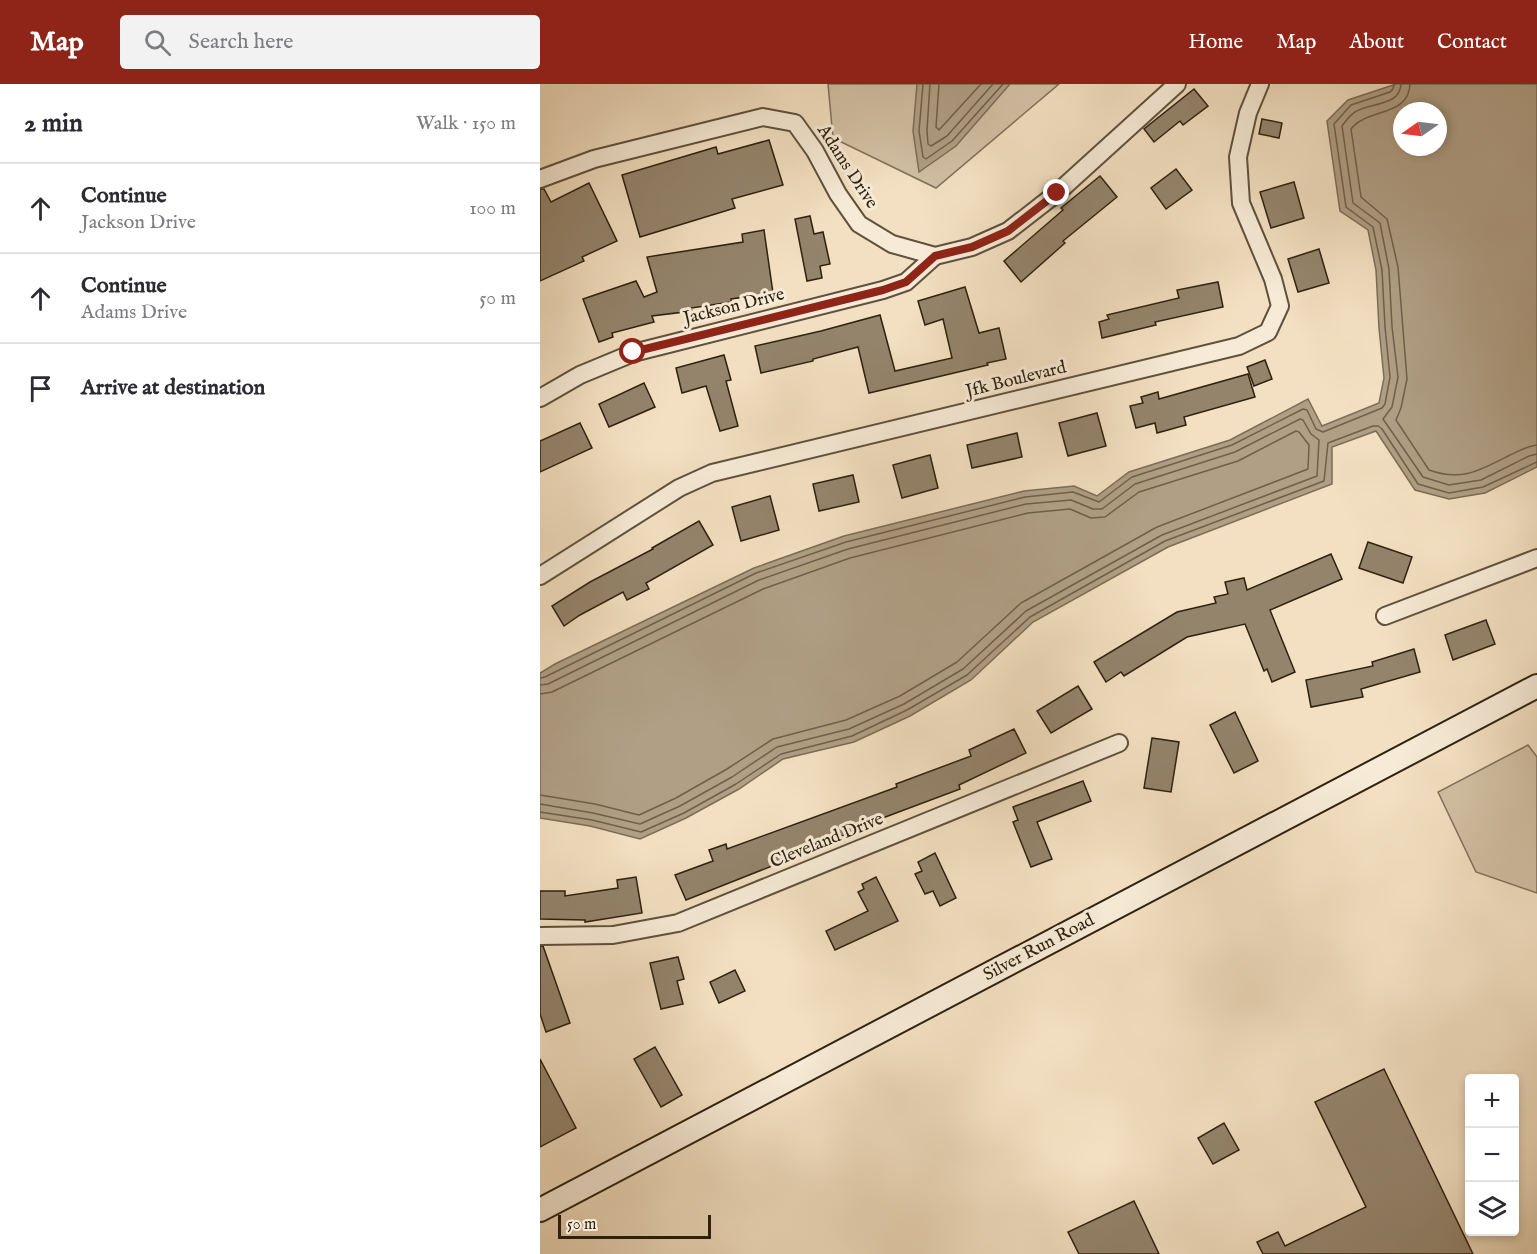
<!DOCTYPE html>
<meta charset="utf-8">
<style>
body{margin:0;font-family:"IM FELL English",serif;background:#f2f2f3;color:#2b2b33}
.controls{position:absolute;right:18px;bottom:18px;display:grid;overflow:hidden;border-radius:6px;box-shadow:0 3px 9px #0003}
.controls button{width:54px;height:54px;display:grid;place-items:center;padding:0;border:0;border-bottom:2px solid #e1e1e2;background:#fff;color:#2b2b33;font:30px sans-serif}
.compass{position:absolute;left:853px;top:18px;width:54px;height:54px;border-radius:50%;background:#fff;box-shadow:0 3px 9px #0003;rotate:256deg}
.scale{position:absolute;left:18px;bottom:15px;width:153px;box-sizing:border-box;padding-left:6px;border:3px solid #2e210f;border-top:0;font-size:16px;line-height:21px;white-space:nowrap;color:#2e210f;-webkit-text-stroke:4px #f7ebd7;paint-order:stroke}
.stop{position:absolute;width:18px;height:18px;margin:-14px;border:4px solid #8f2418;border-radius:50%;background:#fff}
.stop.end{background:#8f2418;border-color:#fff;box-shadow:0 2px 6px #0008}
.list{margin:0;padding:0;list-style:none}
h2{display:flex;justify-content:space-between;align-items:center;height:78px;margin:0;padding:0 24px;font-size:26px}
h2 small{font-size:20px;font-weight:400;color:#7c7c81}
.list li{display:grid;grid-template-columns:39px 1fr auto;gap:18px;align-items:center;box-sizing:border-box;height:90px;padding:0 24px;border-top:2px solid #e1e1e2}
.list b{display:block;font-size:22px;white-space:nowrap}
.list p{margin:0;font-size:20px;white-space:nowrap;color:#7c7c81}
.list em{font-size:20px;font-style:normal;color:#7c7c81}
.icon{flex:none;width:33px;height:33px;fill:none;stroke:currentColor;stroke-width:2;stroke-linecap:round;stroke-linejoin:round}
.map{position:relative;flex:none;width:997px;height:1170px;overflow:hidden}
header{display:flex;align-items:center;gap:36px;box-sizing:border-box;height:84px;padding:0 30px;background:#8f2418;color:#fff}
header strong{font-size:28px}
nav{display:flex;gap:33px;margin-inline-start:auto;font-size:21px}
.search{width:420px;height:54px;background:#f2f2f3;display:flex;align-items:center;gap:15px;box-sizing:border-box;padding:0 21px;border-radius:6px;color:#7c7c81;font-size:22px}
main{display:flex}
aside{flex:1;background:#fff}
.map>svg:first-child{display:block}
.green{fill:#d2c0a4;stroke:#80705a;stroke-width:1.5}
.water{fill:#b09f85;stroke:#7c6d56;stroke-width:1.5;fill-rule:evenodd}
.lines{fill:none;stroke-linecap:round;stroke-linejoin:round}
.shore{stroke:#6f604a;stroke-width:1.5}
.building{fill:#94846c;stroke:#2e210f;stroke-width:1.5}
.street-casing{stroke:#5f513c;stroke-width:20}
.secondary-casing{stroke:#2e210f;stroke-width:26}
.street{stroke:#f7ebd7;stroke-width:16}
.secondary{stroke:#f7ebd7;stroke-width:22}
.route{stroke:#8f2418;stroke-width:8}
.labels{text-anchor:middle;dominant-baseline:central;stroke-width:6;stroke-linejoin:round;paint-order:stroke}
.street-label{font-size:18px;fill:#2e210f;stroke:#f7ebd7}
</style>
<header>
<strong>Map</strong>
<div class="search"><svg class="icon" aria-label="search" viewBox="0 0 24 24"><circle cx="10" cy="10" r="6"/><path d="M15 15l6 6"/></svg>Search here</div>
<nav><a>Home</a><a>Map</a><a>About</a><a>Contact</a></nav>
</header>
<main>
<aside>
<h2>2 min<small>Walk · 150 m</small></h2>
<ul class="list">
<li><svg class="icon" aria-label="ahead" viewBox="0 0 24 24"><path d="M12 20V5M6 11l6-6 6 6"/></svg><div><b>Continue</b><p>Jackson Drive</p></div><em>100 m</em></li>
<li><svg class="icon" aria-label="ahead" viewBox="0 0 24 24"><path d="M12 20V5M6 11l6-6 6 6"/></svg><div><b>Continue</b><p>Adams Drive</p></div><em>50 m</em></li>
<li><svg class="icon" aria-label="arrive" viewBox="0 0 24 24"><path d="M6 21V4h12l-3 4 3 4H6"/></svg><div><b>Arrive at destination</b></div></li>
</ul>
</aside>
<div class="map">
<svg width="997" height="1170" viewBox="0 0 997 1170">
<rect width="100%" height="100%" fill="#f3e0c2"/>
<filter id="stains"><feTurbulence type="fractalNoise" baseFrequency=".00333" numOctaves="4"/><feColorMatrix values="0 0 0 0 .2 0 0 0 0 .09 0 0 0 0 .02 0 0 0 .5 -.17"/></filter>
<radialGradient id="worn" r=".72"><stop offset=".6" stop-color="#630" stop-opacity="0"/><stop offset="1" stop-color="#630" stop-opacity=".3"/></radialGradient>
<g class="green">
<polygon points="288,0 519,0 396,104 293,54"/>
<polygon points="988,661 997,673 997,809 936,788 898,708"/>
</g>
<g class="water">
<polygon points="377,0 470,0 416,62 379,88 373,47"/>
<path d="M 856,0 L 997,0 L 997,383 L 945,409 L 909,415 L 875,406 L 836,347 L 792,363 L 792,400 L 628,463 L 493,538 L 431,596 L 370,632 L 314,658 L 243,675 L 199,705 L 146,734 L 100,755 L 50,742 L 0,734 L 0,589 L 15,580 L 214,484 L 304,452 L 484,407 L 534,402 L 557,412 L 589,388 L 690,356 L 768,315 L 782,342 L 839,319 L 844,294 L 839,244 L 836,186 L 828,146 L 800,127 L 787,37 L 808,16 ZM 862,27 L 898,27 L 898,63 L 862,63 Z"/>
</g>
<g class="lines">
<g class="shore">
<polyline points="383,0 379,47 383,73 386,75 412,57 463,0"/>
<polyline points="390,0 387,46 388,60 391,62 407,52 453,0"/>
<polyline points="399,0 396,43 399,46 441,0"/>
<path d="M 861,0 C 860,23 829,18 815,28 C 810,31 805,38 802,42 L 813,119 L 840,139 L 849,185 L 852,243 L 858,293 L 852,323 L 843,335 L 883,393 L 909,401 L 941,396 L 989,372 L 997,370"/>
<path d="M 870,0 C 869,33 827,24 811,45 L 821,113 L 847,135 L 858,183 L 867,295 L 861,324 L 856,336 L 889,386 C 922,398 941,386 970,371 C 979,367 987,362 997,361"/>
<polyline points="0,594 5,593 216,489 306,458 485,413 533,408 559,418 592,393 692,361 763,325 767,326 776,345 783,348 842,324 845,320 850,293 845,243 842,186 833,143 806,123 794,40 811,21 850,8 853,5 854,0"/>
<polyline points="0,601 8,600 219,496 308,465 486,420 531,416 553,425 562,425 595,400 695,368 760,335 763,336 771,350 779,356 777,392 622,451 486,527 423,585 364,620 309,645 237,663 192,693 140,722 100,740 53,729 0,720"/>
<polyline points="0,610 12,608 223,505 310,474 488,429 530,425 551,434 565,433 599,408 698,377 756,347 759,348 769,361 768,385 617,443 481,519 417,578 360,612 306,636 233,655 187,685 136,714 99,731 55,720 0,711"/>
<polyline points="0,728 52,736 101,748 144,729 196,700 241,670 312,652 367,626 427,591 490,533 625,457 784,397 788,359 833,342 838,342 842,345 878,400 909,409 943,403 997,378"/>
</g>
</g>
<g class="building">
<polygon points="654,5 668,22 643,41 640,37 614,58 604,45"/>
<polygon points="722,35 742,39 739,54 719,50"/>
<polygon points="229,56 243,101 192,115 195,124 100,153 82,91 176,63 178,70"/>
<polygon points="636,85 652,106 626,125 611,104"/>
<polygon points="560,92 577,113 523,157 525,159 481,198 464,177 523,126 521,124"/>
<polygon points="754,98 764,134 731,144 720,108"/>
<polygon points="49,99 77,157 42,173 44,177 0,197 0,105 4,105 11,118"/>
<polygon points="270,132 274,150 283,148 290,180 280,182 282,194 267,197 255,135"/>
<polygon points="224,146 233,209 191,215 191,218 151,224 152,227 112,232 114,238 72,249 73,253 59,258 43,215 96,197 104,213 117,208 107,173 203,158 202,150"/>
<polygon points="779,165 789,199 758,208 748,175"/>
<polygon points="678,198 683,223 615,238 616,241 562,254 559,238 569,235 567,231 639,214 637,206"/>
<polygon points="425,203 439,249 459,244 466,275 447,279 448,281 329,309 318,263 273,275 273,277 221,289 215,262 281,247 340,231 355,287 412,274 403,235 385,241 378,217"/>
<polygon points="184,271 191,296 186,297 198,342 180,347 166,302 142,309 136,284"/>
<polygon points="725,276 732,295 714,302 707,283"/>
<polygon points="708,290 715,313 644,333 646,341 617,349 615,339 596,344 590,322 603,319 601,313 618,308 619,315"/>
<polygon points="104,299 115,323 69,343 59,320"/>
<polygon points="557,329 566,362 528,372 519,339"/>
<polygon points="40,339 52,364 0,388 0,357"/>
<polygon points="477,349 482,373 432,384 427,361"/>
<polygon points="390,371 398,404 362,414 353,381"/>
<polygon points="313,391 319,418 279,427 273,400"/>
<polygon points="230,412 239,446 201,457 192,423"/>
<polygon points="159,437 173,461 106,499 109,505 87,516 83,508 40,531 24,542 12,522 50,498 113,465 112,464"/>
<polygon points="828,458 872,473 863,499 819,484"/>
<polygon points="791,470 802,495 730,526 755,588 732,598 727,585 724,587 705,540 647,553 584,592 581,588 566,598 554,578 637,528 676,519 674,513 688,510 685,498 704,494 707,506"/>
<polygon points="946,536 955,560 913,576 905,551"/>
<polygon points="874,565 880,588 821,605 823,613 771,623 766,596 833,582 832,578"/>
<polygon points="538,602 552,625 511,649 497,627"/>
<polygon points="695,628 718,677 694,689 670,641"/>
<polygon points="474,645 486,669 419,701 420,705 340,735 341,738 259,767 260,770 237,780 146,816 135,791 173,777 169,766 186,760 187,765 357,703 356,700 431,672 429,666"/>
<polygon points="612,654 639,658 631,708 604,704"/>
<polygon points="543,697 551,717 497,738 512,775 491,783 473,738 478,736 473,723"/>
<polygon points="395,769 416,814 400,822 393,807 385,810 375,790 382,787 378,778"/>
<polygon points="96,793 102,829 45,838 45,836 0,835 0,807 25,807 25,812 78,804 77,796"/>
<polygon points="336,793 358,837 295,866 286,847 328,827 318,808 324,805 322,800"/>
<polygon points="0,862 3,862 30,939 6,948 0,930"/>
<polygon points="138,873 144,895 137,897 143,920 121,925 110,879"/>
<polygon points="195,886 205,907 179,919 170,898"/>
<polygon points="115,963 142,1011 121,1023 94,975"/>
<polygon points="0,975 36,1044 0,1063"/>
<polygon points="844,985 933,1170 723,1170 717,1158 738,1148 745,1162 826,1123 775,1018"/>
<polygon points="684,1039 699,1066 673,1080 658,1054"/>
<polygon points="594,1117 619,1170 539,1170 528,1148"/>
</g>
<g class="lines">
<g class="street-casing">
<g id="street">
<polyline points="0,95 54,75 223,33 255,39 275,67 298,110 319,140 352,160 395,172 432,163 468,147 517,109 637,0"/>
<polyline points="0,314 40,291 93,269 343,206 366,198 395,172"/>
<polyline points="0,492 139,404 172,389 699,262 728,248 740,222 733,195 701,119 698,73 708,29 720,0"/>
<polyline points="845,532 997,474"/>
<polyline points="0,852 73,851 138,839 579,659"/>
</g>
</g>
<g class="secondary-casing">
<polyline id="secondary" points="0,1126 997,602"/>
</g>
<use href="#street" class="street"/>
<use href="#secondary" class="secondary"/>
</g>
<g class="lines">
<polyline class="route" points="93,268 343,206 366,198 395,172 432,163 468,147 517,109"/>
</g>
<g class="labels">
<g class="street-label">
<text transform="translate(307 83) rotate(57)">Adams Drive</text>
<text transform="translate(194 223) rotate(-14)">Jackson Drive</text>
<text transform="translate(476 296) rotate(-14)">Jfk Boulevard</text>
<text transform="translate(287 757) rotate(-22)">Cleveland Drive</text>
<text transform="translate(499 864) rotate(-28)">Silver Run Road</text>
</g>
</g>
<rect width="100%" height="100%" filter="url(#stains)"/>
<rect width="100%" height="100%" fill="url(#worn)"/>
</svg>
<div class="controls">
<button>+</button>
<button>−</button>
<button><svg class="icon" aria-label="layers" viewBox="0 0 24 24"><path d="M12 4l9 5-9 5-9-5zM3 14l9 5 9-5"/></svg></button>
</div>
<svg class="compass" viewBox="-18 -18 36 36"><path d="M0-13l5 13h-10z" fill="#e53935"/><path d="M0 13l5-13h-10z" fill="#7c7c81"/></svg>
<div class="scale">50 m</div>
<div class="stop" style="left:93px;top:268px"></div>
<div class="stop end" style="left:517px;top:109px"></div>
</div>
</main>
